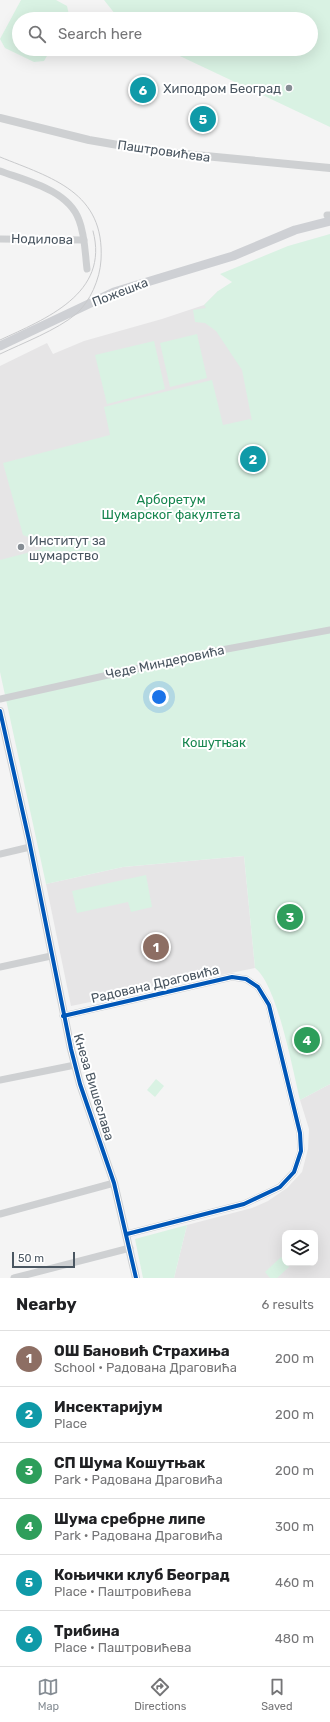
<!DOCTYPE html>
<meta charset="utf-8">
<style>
body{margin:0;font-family:Rubik,sans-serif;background:#f2f2f2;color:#202124}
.controls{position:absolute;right:12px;bottom:12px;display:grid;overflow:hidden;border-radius:8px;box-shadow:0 4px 16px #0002}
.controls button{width:36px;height:36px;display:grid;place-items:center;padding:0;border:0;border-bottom:1px solid #e0e0e0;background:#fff;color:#202124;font:20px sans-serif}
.scale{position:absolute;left:12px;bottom:10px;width:63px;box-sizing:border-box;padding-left:4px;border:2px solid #4a5661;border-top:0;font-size:11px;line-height:14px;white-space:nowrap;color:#4a5661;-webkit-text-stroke:3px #fff;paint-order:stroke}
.you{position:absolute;left:159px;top:697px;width:14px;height:14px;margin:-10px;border:3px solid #fff;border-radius:50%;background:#1a73e8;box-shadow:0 0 0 6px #1a73e833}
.badge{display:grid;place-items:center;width:26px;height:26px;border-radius:50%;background:#868d94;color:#fff;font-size:13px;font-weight:700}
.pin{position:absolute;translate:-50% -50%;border:2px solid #fff;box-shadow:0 1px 4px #0006}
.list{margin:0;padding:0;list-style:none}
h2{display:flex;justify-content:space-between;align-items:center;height:52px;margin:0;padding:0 16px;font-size:17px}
h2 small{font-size:13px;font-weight:400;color:#757577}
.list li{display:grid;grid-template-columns:26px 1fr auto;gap:12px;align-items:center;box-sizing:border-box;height:56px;padding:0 16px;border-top:1px solid #e0e0e0}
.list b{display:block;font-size:15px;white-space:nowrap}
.list p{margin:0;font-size:13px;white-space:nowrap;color:#757577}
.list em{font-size:13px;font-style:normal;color:#757577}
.icon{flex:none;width:22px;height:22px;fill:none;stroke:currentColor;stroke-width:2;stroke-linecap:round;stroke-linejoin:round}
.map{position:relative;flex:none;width:330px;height:1278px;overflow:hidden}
.search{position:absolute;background:#fff;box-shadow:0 4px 16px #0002;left:12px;right:12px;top:12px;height:44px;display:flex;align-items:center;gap:10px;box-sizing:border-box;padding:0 14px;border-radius:22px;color:#757577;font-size:15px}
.sheet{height:388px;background:#fff}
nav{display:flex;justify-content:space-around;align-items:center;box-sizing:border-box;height:56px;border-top:1px solid #e0e0e0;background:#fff;font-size:11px;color:#757577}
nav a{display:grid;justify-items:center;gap:2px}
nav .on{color:#868d94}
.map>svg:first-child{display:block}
.education{fill:#e6e5e6;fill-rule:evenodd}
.green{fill:#d9f2e3}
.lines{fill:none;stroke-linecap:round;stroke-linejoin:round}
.minor{stroke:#ced0d2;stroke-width:7}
.tertiary{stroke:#ced0d2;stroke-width:8}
.secondary{stroke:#ced0d4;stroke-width:9}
.tram{stroke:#c9cacc;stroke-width:1}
.cycleway-casing{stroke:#fff;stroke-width:6}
.cycleway{stroke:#0057b8;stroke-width:4}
.poi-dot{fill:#868d94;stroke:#fff;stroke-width:1.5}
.labels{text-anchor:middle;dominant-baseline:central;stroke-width:4;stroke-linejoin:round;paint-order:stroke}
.poi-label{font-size:13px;fill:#4a5661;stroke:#fff;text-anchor:end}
.street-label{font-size:13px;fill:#4a5661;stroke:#fff}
.park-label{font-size:13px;fill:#17864f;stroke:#fff}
</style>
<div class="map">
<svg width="330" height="1278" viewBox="0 0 330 1278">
<rect width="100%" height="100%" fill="#f4f4f4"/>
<g class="education">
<polygon points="218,291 330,601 0,671 0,366 47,343 53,354 84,341 162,319 204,305"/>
<polygon points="244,856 255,968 71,1006 46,884 123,867"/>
<path d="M 330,1084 L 330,1278 L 174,1278 L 187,1225 L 252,1208 L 268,1201 L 287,1188 L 302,1172 L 308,1149 L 309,1129 L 300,1100 ZM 285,1233 L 315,1233 L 315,1263 L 285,1263 Z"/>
</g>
<g class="green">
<polygon points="21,0 56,0 67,6 69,15 67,19 19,19 19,49 51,49 44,61 34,62 5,48 0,39"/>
<polygon points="104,0 330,0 330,127 165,49 311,49 311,19 119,19"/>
<path d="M 330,234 L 330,1084 L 300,1100 C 293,1071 277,984 255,968 L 244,856 L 123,867 L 46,884 L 0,672 L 0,560 L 42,549 L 38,535 L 28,537 L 23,535 L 3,463 L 110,435 L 104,407 L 212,380 L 223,425 L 250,419 L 252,421 L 242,370 L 216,331 L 205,323 L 195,322 L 193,310 L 206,308 L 204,305 L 218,291 L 232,282 L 220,274 L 288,246 Z"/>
<polygon points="197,334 207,378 170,387 160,343"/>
<polygon points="154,341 165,389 107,404 95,355"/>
<polygon points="146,875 152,907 131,912 128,902 77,913 72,891"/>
<polygon points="156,1079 164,1086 155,1097 147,1090"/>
<polygon points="187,1225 174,1278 143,1278 135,1239"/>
<polygon points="281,1257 289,1267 277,1278 270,1278 265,1272"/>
</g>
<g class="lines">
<g class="minor">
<path d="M 0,171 C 27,181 68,190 79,220 C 85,235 85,253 87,269"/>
<polyline points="327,215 330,215"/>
<polyline points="0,239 84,240"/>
<polyline points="0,699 216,651 330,630"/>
<polyline points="0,854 30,847"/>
<polyline points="0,967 51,956"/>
<polyline points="63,1016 232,977 246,979 258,987 269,1005 300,1133 301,1151 294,1172 280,1187 244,1204 127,1234"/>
<polyline points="0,1080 75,1065"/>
<polyline points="0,1214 114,1183"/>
<polyline points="14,1278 130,1248"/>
</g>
<g class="tertiary">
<polyline points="0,118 89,140 153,151 330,168"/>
<polyline points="0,711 29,840 71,1049 80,1084 114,1183 136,1278"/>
</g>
<polyline class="secondary" points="0,346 114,292 233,256 295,230 330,221"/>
<g class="tram">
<path d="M 0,157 C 52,178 105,192 101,260 C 100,279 90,302 76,314 C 57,330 23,343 0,354"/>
<path d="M 0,340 C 45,319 110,294 93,231"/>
</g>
<g class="cycleway-casing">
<g id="cycleway">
<polyline points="0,711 29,840 71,1049 80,1084 114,1183 136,1278"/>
<polyline points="63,1016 232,977 246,979 258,987 269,1005 300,1133 301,1151 294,1172 280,1187 244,1204 127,1234"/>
</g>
</g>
<use href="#cycleway" class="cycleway"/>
</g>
<g class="poi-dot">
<circle cx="289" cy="88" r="4"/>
<circle cx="21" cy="547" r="4"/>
</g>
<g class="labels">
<g class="poi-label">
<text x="281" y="88">Хиподром Београд</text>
<text x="29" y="540" text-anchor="start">Институт за<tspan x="29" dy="15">шумарство</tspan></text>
</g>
<g class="street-label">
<text transform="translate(164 151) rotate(8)">Паштровићева</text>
<text transform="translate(42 239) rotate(1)">Нодилова</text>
<text transform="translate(120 292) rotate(-21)">Пожешка</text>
<text transform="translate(165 662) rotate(-12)">Чеде Миндеровића</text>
<text transform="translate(155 984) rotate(-13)">Радована Драговића</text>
<text transform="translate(94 1087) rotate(73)">Кнеза Вишеслава</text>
</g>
<g class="park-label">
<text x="171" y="499">Арборетум<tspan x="171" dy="15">Шумарског факултета</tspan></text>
<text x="214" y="742">Кошутњак</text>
</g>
</g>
</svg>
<div class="controls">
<button><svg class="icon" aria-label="layers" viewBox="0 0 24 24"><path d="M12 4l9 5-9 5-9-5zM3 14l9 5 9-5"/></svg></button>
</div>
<div class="scale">50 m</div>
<div class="you"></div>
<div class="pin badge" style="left:156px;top:947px;background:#8d6e63">1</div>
<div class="pin badge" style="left:253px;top:459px;background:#0f9aa8">2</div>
<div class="pin badge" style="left:290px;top:917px;background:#2e9e5b">3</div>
<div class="pin badge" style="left:307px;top:1040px;background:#2e9e5b">4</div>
<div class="pin badge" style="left:203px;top:119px;background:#0f9aa8">5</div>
<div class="pin badge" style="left:143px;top:90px;background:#0f9aa8">6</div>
<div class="search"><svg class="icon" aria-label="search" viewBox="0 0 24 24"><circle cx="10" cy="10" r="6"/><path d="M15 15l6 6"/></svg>Search here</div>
</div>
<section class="sheet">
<h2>Nearby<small>6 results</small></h2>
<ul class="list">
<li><span class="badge" style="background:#8d6e63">1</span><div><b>ОШ Бановић Страхиња</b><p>School · Радована Драговића</p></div><em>200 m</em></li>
<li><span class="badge" style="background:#0f9aa8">2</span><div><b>Инсектаријум</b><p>Place</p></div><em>200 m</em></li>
<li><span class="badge" style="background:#2e9e5b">3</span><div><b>СП Шума Кошутњак</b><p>Park · Радована Драговића</p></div><em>200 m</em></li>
<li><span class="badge" style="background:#2e9e5b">4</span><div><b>Шума сребрне липе</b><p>Park · Радована Драговића</p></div><em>300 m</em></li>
<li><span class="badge" style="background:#0f9aa8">5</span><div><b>Коњички клуб Београд</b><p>Place · Паштровићева</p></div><em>460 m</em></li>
<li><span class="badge" style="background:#0f9aa8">6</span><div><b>Трибина</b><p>Place · Паштровићева</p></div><em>480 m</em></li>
</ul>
</section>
<nav>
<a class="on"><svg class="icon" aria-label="map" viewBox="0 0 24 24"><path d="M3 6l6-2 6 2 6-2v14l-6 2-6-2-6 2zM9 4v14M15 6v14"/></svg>Map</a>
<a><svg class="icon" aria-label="directions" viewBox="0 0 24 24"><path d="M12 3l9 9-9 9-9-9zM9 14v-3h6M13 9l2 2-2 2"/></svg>Directions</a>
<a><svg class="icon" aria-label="saved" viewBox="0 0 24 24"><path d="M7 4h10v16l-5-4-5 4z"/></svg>Saved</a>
</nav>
